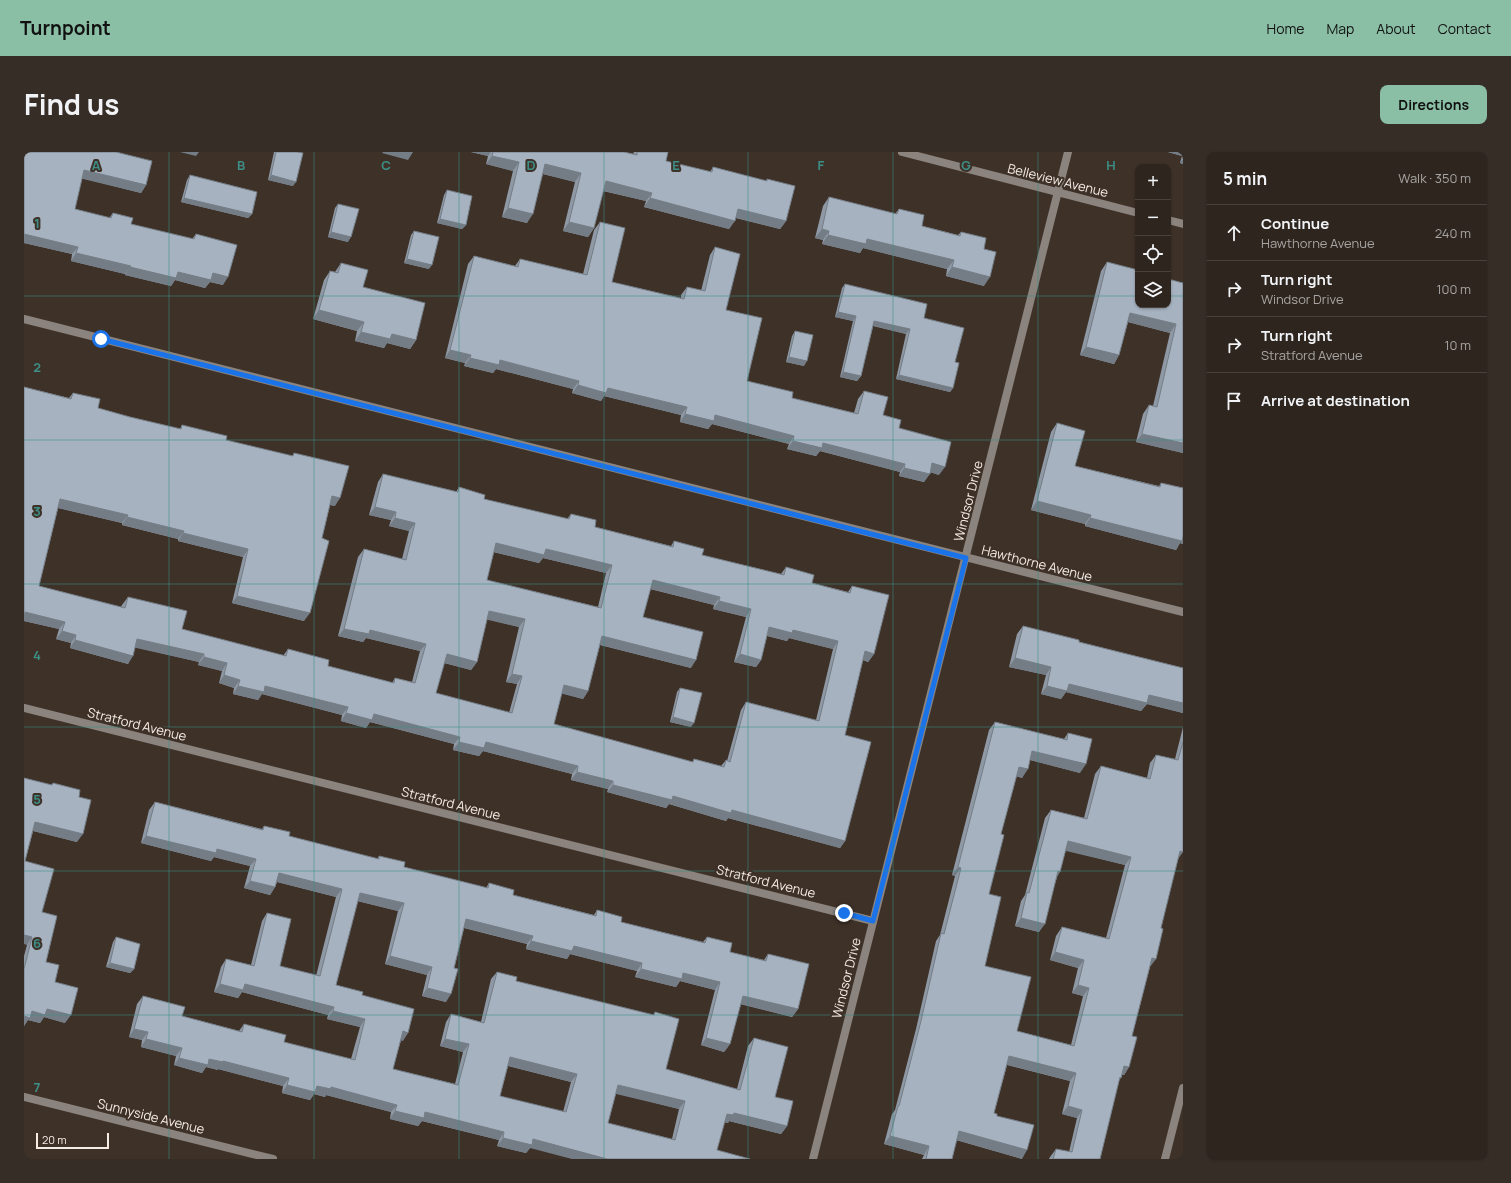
<!DOCTYPE html>
<meta charset="utf-8">
<style>
body{margin:0;font-family:Manrope,sans-serif;background:#362d27;color:#f1f3f6}
.controls{position:absolute;right:12px;top:12px;display:grid;overflow:hidden;border-radius:8px;box-shadow:0 1px 3px #0004}
.controls button{width:36px;height:36px;display:grid;place-items:center;padding:0;border:0;border-bottom:1px solid #49423c;background:#2e251e;color:#f1f3f6;font:20px sans-serif}
.scale{position:absolute;left:12px;bottom:10px;width:73px;box-sizing:border-box;padding-left:4px;border:2px solid #f5ece6;border-top:0;font-size:11px;line-height:14px;white-space:nowrap;color:#f5ece6;-webkit-text-stroke:3px #3e3128;paint-order:stroke}
.stop{position:absolute;width:12px;height:12px;margin:-9px;border:3px solid #1a73e8;border-radius:50%;background:#fff}
.stop.end{background:#1a73e8;border-color:#fff;box-shadow:0 1px 4px #0008}
.list{margin:0;padding:0;list-style:none}
h2{display:flex;justify-content:space-between;align-items:center;height:52px;margin:0;padding:0 16px;font-size:17px}
h2 small{font-size:13px;font-weight:400;color:#a7a5a4}
.list li{display:grid;grid-template-columns:26px 1fr auto;gap:12px;align-items:center;box-sizing:border-box;height:56px;padding:0 16px;border-top:1px solid #49423c}
.list b{display:block;font-size:15px;white-space:nowrap}
.list p{margin:0;font-size:13px;white-space:nowrap;color:#a7a5a4}
.list em{font-size:13px;font-style:normal;color:#a7a5a4}
.icon{flex:none;width:22px;height:22px;fill:none;stroke:currentColor;stroke-width:2;stroke-linecap:round;stroke-linejoin:round}
.map{position:relative;flex:none;width:1159px;height:1007px;overflow:hidden;border-radius:8px}
header{display:flex;align-items:center;gap:24px;box-sizing:border-box;height:56px;padding:0 20px;background:#8abfa5;color:#111}
header strong{font-size:19px}
nav{display:flex;gap:22px;margin-inline-start:auto;font-size:14px}
.intro{display:flex;align-items:center;justify-content:space-between;box-sizing:border-box;height:96px;padding:0 24px}
h1{margin:0;font-size:28px}
.button{padding:10px 18px;border-radius:8px;background:#8abfa5;color:#111;font-size:14px;font-weight:700}
main{display:flex;gap:24px;padding:0 24px}
aside{flex:1;background:#2e251e;border-radius:8px;box-shadow:0 1px 3px #0004}
.map>svg:first-child{display:block}
.lines{fill:none;stroke-linecap:round;stroke-linejoin:round}
.street{stroke:#8a837e;stroke-width:8}
.wall{fill:#8f99a5;fill-rule:evenodd}
.shaded-wall{fill:#747d86}
.building{fill:#a6b2c0;stroke:#747d86;fill-rule:evenodd}
.route{stroke:#1a73e8;stroke-width:5}
.grid{fill:none;stroke:#3d8e86;stroke-width:1;stroke-opacity:0.55}
.labels{text-anchor:middle;dominant-baseline:central;stroke-width:4;stroke-linejoin:round;paint-order:stroke}
.street-label{font-size:13px;fill:#f5ece6;stroke:#3e3128}
.grid-label{font-size:13px;text-anchor:middle;font-weight:bold;fill:#3d8e86;stroke:#3e3128;stroke-width:4;stroke-linejoin:round;paint-order:stroke}
</style>
<header>
<strong>Turnpoint</strong>
<nav><a>Home</a><a>Map</a><a>About</a><a>Contact</a></nav>
</header>
<div class="intro"><h1>Find us</h1><a class="button">Directions</a></div>
<main>
<div class="map">
<svg width="1159" height="1007" viewBox="0 0 1159 1007">
<rect width="100%" height="100%" fill="#3e3128"/>
<g class="lines">
<g class="street">
<polyline points="878,0 1114,61"/>
<polyline points="1144,68 1159,72"/>
<polyline points="0,167 1159,460"/>
<polyline points="0,556 849,769"/>
<polyline points="0,945 249,1007"/>
<polyline points="789,1007 1044,0"/>
<polyline points="1141,1007 1159,936"/>
</g>
</g>
<g class="wall">
<polygon points="0,0 122,33 117,41 58,26 51,57 85,66 89,61 107,72 168,87 172,82 199,133 186,130 181,136 151,128 147,134 101,123 101,122 47,109 48,102 0,91"/>
<polygon points="250,0 252,0 269,34 244,28"/>
<polygon points="447,0 600,0 609,2 610,0 643,0 642,9 686,20 689,15 742,29 743,27 762,69 756,77 712,66 705,77 620,55 622,49 579,39 570,76 564,85 539,79 551,30 519,22 503,71 478,65 489,19 462,12 464,4"/>
<polygon points="1144,0 1159,0 1159,12 1156,11 1158,4"/>
<polygon points="166,23 228,62 224,66 157,50 163,28"/>
<polygon points="423,38 442,73 438,77 413,71 420,43"/>
<polygon points="805,45 871,62 875,57 898,74 934,83 937,80 960,97 960,134 922,124 923,117 839,96 836,101 798,92 799,88 791,86 799,54"/>
<polygon points="314,52 324,90 304,85 311,56"/>
<polygon points="576,70 588,130 657,146 657,143 663,135 677,139 686,103 691,95 702,158 723,229 768,246 830,261 834,247 840,239 859,263 875,276 915,323 906,320 900,330 875,324 876,320 796,299 792,304 763,297 765,292 688,272 684,277 656,270 657,263 580,244 577,249 548,241 549,237 472,217 469,221 440,214 441,211 421,206 444,112 450,104 491,114 496,107 559,122 570,78"/>
<polygon points="390,79 405,117 380,111 387,83"/>
<polygon points="1083,110 1114,153 1159,131 1159,301 1112,290 1119,262 1125,253 1129,254 1146,181 1104,170 1095,203 1090,212 1056,203 1077,119"/>
<polygon points="317,111 339,135 392,188 386,197 363,191 360,196 331,189 333,179 289,167 300,128 306,119 311,120"/>
<polygon points="821,132 900,166 931,210 929,236 926,240 872,227 882,182 849,174 837,224 833,229 816,225 829,169 811,165 818,136"/>
<polygon points="771,179 780,214 762,210 768,184"/>
<path d="M 0,235 L 45,246 L 49,241 L 74,256 L 106,265 L 156,277 L 158,273 L 202,288 L 268,304 L 270,301 L 311,354 L 306,353 L 298,386 L 280,469 L 208,451 L 219,405 L 154,389 L 154,387 L 98,373 L 98,371 L 34,356 L 15,434 L 97,455 L 98,453 L 104,445 L 158,477 L 259,504 L 264,497 L 304,514 L 368,531 L 371,526 L 388,530 L 396,499 L 342,486 L 339,490 L 314,484 L 334,405 L 340,397 L 378,407 L 385,379 L 365,374 L 367,368 L 345,363 L 354,330 L 359,322 L 432,340 L 435,335 L 460,347 L 543,367 L 547,362 L 571,375 L 647,394 L 650,389 L 678,403 L 757,422 L 762,415 L 788,431 L 824,440 L 828,434 L 850,502 L 844,510 L 839,508 L 821,583 L 821,689 L 816,696 L 704,666 L 702,669 L 645,652 L 642,656 L 583,640 L 584,637 L 547,628 L 548,622 L 459,599 L 455,604 L 429,598 L 430,592 L 346,570 L 342,576 L 317,569 L 318,563 L 238,542 L 234,548 L 209,542 L 210,536 L 195,531 L 198,519 L 174,513 L 175,510 L 111,495 L 104,512 L 46,496 L 47,491 L 32,487 L 35,477 L 0,469 ZM 469,400 L 515,411 L 519,406 L 582,421 L 574,455 L 463,428 ZM 626,437 L 690,453 L 689,457 L 722,465 L 710,510 L 732,515 L 737,508 L 743,484 L 763,489 L 765,486 L 809,497 L 792,568 L 722,550 L 717,558 L 703,609 L 702,608 L 697,614 L 670,607 L 668,610 L 530,572 L 538,541 L 559,547 L 564,539 L 576,493 L 667,516 L 619,465 ZM 463,467 L 495,475 L 482,530 L 493,532 L 485,561 L 412,541 L 420,511 L 447,518 L 453,510 Z"/>
<polygon points="1033,271 1051,314 1135,334 1137,331 1159,336 1159,392 1156,391 1152,398 1061,374 1061,372 1007,358 1027,280"/>
<polygon points="999,474 1055,490 1159,516 1159,561 1123,552 1117,559 1042,540 1037,547 1017,542 1022,523 985,515 993,482"/>
<polygon points="656,536 667,575 646,570 653,540"/>
<polygon points="971,570 1040,587 1044,581 1056,621 1006,608 998,626 992,624 977,682 965,742 961,814 993,879 1047,893 1059,844 1048,841 1054,816 1026,808 1032,784 1038,775 1082,786 1101,713 1042,698 1015,780 991,774 997,749 1001,743 1021,666 1027,658 1060,666 1071,622 1077,614 1123,626 1126,611 1132,603 1151,607 1159,575 1159,698 1154,707 1108,884 1105,915 1100,923 1098,923 1097,926 1095,928 1076,1007 1025,1007 1026,1005 1032,997 1045,1000 1053,966 1038,962 1046,929 983,913 970,961 973,964 998,1007 932,988 928,1007 898,1007 900,1003 860,992 868,962 871,958 892,877 912,789 916,783 931,724 928,723 965,578"/>
<polygon points="0,626 27,633 29,631 55,645 53,690 9,679 1,709 18,760 22,810 31,830 41,871 20,865 16,871 4,868 0,874 0,804 3,793"/>
<path d="M 131,650 L 238,677 L 240,674 L 265,684 L 353,707 L 355,704 L 380,715 L 462,736 L 465,731 L 489,743 L 570,763 L 573,758 L 597,770 L 679,790 L 683,785 L 706,800 L 740,808 L 744,802 L 774,857 L 768,865 L 716,852 L 706,892 L 700,900 L 677,893 L 691,838 L 656,829 L 652,835 L 611,825 L 613,819 L 546,802 L 543,807 L 502,797 L 503,792 L 440,776 L 422,850 L 398,844 L 403,823 L 361,812 L 374,759 L 333,749 L 312,833 L 338,843 L 379,889 L 377,888 L 369,917 L 431,932 L 439,900 L 416,894 L 422,870 L 427,862 L 457,870 L 467,827 L 473,820 L 492,829 L 629,863 L 631,860 L 642,917 L 713,937 L 724,894 L 730,886 L 763,974 L 757,982 L 705,969 L 704,971 L 700,970 L 693,998 L 506,996 L 502,1001 L 473,994 L 475,988 L 398,969 L 394,974 L 366,967 L 367,960 L 302,943 L 301,945 L 290,942 L 286,948 L 258,941 L 259,934 L 194,917 L 194,918 L 182,915 L 178,921 L 150,913 L 152,904 L 117,895 L 118,888 L 105,885 L 113,852 L 119,844 L 158,864 L 215,879 L 220,872 L 260,890 L 327,907 L 336,875 L 303,867 L 304,863 L 218,840 L 214,846 L 190,840 L 197,815 L 202,807 L 227,813 L 238,769 L 243,761 L 256,814 L 292,824 L 312,745 L 253,730 L 251,735 L 246,743 L 220,736 L 226,714 L 190,705 L 187,709 L 117,691 L 125,658 ZM 484,914 L 547,930 L 539,960 L 476,944 ZM 592,941 L 655,957 L 648,987 L 584,971 Z"/>
<polygon points="92,785 110,817 106,821 82,815 89,790"/>
</g>
<g class="shaded-wall">
<polygon points="156,0 175,0 172,4"/>
<polygon points="359,0 389,0 384,8 358,1"/>
<polygon points="447,0 467,0 464,4"/>
<polygon points="1144,0 1159,0 1159,2 1158,4"/>
<polygon points="468,4 495,10 489,19 462,12"/>
<polygon points="1159,7 1159,12 1156,11"/>
<polygon points="521,12 557,21 551,30 515,21"/>
<polygon points="60,18 122,33 117,41 55,26"/>
<polygon points="247,23 272,30 269,34 244,28"/>
<polygon points="582,29 628,41 622,49 576,38"/>
<polygon points="160,46 228,62 224,66 157,50"/>
<polygon points="626,46 711,69 705,77 620,55"/>
<polygon points="484,56 509,62 503,71 478,65"/>
<polygon points="714,57 762,69 756,77 708,65"/>
<polygon points="416,67 442,73 438,77 413,71"/>
<polygon points="545,70 570,76 564,85 539,79"/>
<polygon points="798,77 805,79 799,88 791,86"/>
<polygon points="307,80 327,85 324,90 304,85"/>
<polygon points="0,82 54,95 48,102 0,91"/>
<polygon points="804,83 843,87 930,108 923,117 839,96 836,101 798,92"/>
<polygon points="52,101 107,114 101,122 47,109"/>
<polygon points="383,107 408,113 405,117 380,111"/>
<polygon points="106,115 154,120 189,121 204,125 199,133 186,130 181,136 151,128 147,134 101,123"/>
<polygon points="928,115 966,125 960,134 922,124"/>
<polygon points="295,158 340,170 333,179 289,167"/>
<polygon points="814,160 832,164 829,169 811,165"/>
<polygon points="1106,161 1152,172 1146,181 1100,169"/>
<polygon points="850,169 886,177 882,182 847,173"/>
<polygon points="337,180 368,182 392,188 386,197 363,191 360,196 331,189"/>
<polygon points="1062,195 1095,203 1090,212 1056,203"/>
<polygon points="426,198 447,203 441,211 421,206"/>
<polygon points="765,205 783,209 780,214 762,210"/>
<polygon points="446,206 476,208 555,229 549,237 472,217 469,221 440,214"/>
<polygon points="819,220 837,224 833,229 816,225"/>
<polygon points="875,223 929,236 926,240 872,227"/>
<polygon points="554,233 584,236 663,255 657,263 580,244 577,249 548,241"/>
<polygon points="661,262 691,263 770,284 765,292 688,272 684,277 656,270"/>
<polygon points="1118,282 1159,291 1159,301 1112,290"/>
<polygon points="769,289 799,291 881,312 876,320 796,299 792,304 763,297"/>
<polygon points="908,311 921,315 915,323 903,319"/>
<polygon points="880,316 906,322 900,330 875,324"/>
<polygon points="308,344 316,346 311,354 302,352"/>
<polygon points="36,347 104,363 98,371 30,355"/>
<polygon points="1013,349 1067,363 1061,372 1007,358"/>
<polygon points="351,355 372,360 367,368 345,363"/>
<polygon points="103,365 160,379 154,387 98,373"/>
<polygon points="371,366 391,371 385,379 365,374"/>
<polygon points="1066,366 1159,383 1159,392 1156,391 1152,398 1061,374"/>
<polygon points="159,381 224,397 219,405 154,389"/>
<polygon points="472,391 522,397 588,413 582,421 519,406 515,411 466,399"/>
<polygon points="629,428 696,445 690,453 623,436"/>
<polygon points="213,444 286,461 280,469 208,451"/>
<polygon points="695,449 727,457 722,465 689,457"/>
<polygon points="465,459 501,467 495,475 460,467"/>
<polygon points="1,460 41,470 35,477 0,469 0,461"/>
<polygon points="745,475 769,478 814,489 809,497 765,486 763,489 740,483"/>
<polygon points="320,477 346,478 402,492 396,499 342,486 339,490 314,484"/>
<polygon points="38,479 52,483 47,491 32,487"/>
<polygon points="578,484 672,508 667,516 573,492"/>
<polygon points="113,487 180,502 175,510 108,495"/>
<polygon points="51,488 109,504 104,512 46,496"/>
<polygon points="841,499 850,502 844,510 835,507"/>
<polygon points="423,502 453,510 447,518 417,510"/>
<polygon points="716,502 737,508 732,515 710,510"/>
<polygon points="180,505 203,511 198,519 174,513"/>
<polygon points="991,506 1027,515 1022,523 985,515"/>
<polygon points="488,522 498,524 493,532 482,530"/>
<polygon points="200,523 216,528 210,536 195,531"/>
<polygon points="1045,532 1125,543 1159,551 1159,561 1123,552 1117,559 1042,540 1037,547 1017,542 1023,534"/>
<polygon points="540,533 564,539 559,547 535,541"/>
<polygon points="214,534 241,534 324,555 318,563 238,542 234,548 209,542"/>
<polygon points="322,561 350,562 436,585 430,592 346,570 342,576 317,569"/>
<polygon points="649,565 670,571 667,575 646,570"/>
<polygon points="435,590 462,590 554,614 548,622 459,599 455,604 429,598"/>
<polygon points="1008,599 1062,612 1056,621 1003,607"/>
<polygon points="995,615 1004,617 998,626 989,623"/>
<polygon points="553,620 589,629 584,637 547,628"/>
<polygon points="589,633 649,644 708,658 821,689 816,696 704,666 702,669 645,652 642,656 583,640"/>
<polygon points="11,670 59,682 53,690 6,678"/>
<polygon points="122,684 193,697 232,707 226,714 190,705 187,709 117,691"/>
<polygon points="1044,689 1107,705 1101,713 1038,698"/>
<polygon points="1156,699 1159,700 1153,708"/>
<polygon points="934,715 937,716 931,724 928,723"/>
<polygon points="1034,719 1036,720 1031,728"/>
<polygon points="255,721 318,737 312,745 250,729"/>
<polygon points="226,729 251,735 246,743 220,736"/>
<polygon points="336,741 380,751 374,759 330,748"/>
<polygon points="997,766 1021,772 1015,780 991,774"/>
<polygon points="442,767 509,784 503,792 437,775"/>
<polygon points="0,783 8,785 3,793 0,792"/>
<polygon points="507,789 550,794 618,811 613,819 546,802 543,807 502,797"/>
<polygon points="1031,800 1060,808 1054,816 1026,808"/>
<polygon points="366,804 408,815 403,823 361,812"/>
<polygon points="1128,806 1132,807 1126,815"/>
<polygon points="86,811 110,817 106,821 82,815"/>
<polygon points="617,817 659,821 696,830 691,838 656,829 652,835 611,825"/>
<polygon points="196,832 221,832 310,855 304,863 218,840 214,846 190,840"/>
<polygon points="1054,833 1065,836 1059,844 1048,841"/>
<polygon points="403,836 427,842 422,850 398,844"/>
<polygon points="719,844 774,857 768,865 713,851"/>
<polygon points="23,857 47,863 41,871 20,865 16,871 4,868 0,874 0,864 8,859"/>
<polygon points="309,859 341,867 336,875 303,867"/>
<polygon points="110,877 124,880 118,888 105,885"/>
<polygon points="379,879 384,881 379,889 373,887"/>
<polygon points="682,886 706,892 700,900 677,893"/>
<polygon points="122,887 158,896 152,904 117,895"/>
<polygon points="421,887 445,892 439,900 416,894"/>
<polygon points="985,904 1052,921 1046,929 980,912"/>
<polygon points="486,905 553,922 547,930 481,913"/>
<polygon points="155,906 185,907 199,909 265,926 259,934 194,917 194,918 182,915 178,921 150,913"/>
<polygon points="1100,914 1105,915 1100,923 1094,922"/>
<polygon points="263,933 293,934 307,935 373,953 367,960 302,943 301,945 290,942 286,948 258,941"/>
<polygon points="594,933 661,949 655,957 588,941"/>
<polygon points="1044,954 1058,958 1053,966 1038,962"/>
<polygon points="371,959 401,960 480,980 475,988 398,969 394,974 366,967"/>
<polygon points="710,961 763,974 757,982 705,969 704,971 697,969 703,962"/>
<polygon points="935,979 1003,998 998,1007 929,987"/>
<polygon points="866,984 905,994 900,1003 860,992"/>
<polygon points="479,986 509,987 583,1007 548,1007 506,996 502,1001 473,994"/>
</g>
<g class="building">
<polygon points="0,0 92,0 128,9 122,33 60,18 51,57 87,66 89,61 109,66 107,72 170,87 172,82 213,93 204,125 189,121 187,128 154,120 152,126 106,115 107,114 52,101 54,95 0,82"/>
<polygon points="252,0 273,0 279,1 272,30 247,23"/>
<polygon points="469,0 600,0 613,3 613,0 644,0 642,9 688,20 689,15 743,29 743,27 771,34 762,69 714,57 711,69 626,46 628,41 582,29 570,76 545,70 557,21 521,12 509,62 484,56 495,10 468,4"/>
<polygon points="166,23 233,40 228,62 160,46"/>
<polygon points="423,38 448,44 442,73 416,67"/>
<polygon points="805,45 873,62 875,57 900,63 898,74 936,84 937,80 962,86 960,97 972,100 966,125 928,115 930,108 843,87 842,92 804,83 805,79 798,77"/>
<polygon points="314,52 335,57 327,85 307,80"/>
<polygon points="576,70 601,76 588,130 660,147 663,135 681,139 691,95 716,102 702,158 738,166 723,229 769,240 768,246 834,262 840,239 864,245 859,263 877,268 875,276 927,290 921,315 908,311 906,322 880,316 881,312 799,291 798,296 769,289 770,284 691,263 690,269 661,262 663,255 584,236 582,241 554,233 555,229 476,208 475,213 446,206 447,203 426,198 450,104 494,115 496,107 563,123"/>
<polygon points="390,79 415,85 408,113 383,107"/>
<polygon points="1083,110 1114,118 1114,153 1144,153 1144,127 1159,131 1159,291 1118,282 1125,253 1133,255 1152,172 1106,161 1095,203 1062,195"/>
<polygon points="317,111 344,118 339,135 401,151 392,188 368,182 366,187 337,180 340,170 295,158 306,119 314,121"/>
<polygon points="821,132 903,152 900,166 940,176 931,210 935,211 929,236 875,223 886,177 850,169 837,224 819,220 832,164 814,160"/>
<polygon points="771,179 789,183 783,209 765,205"/>
<path d="M 0,235 L 47,247 L 49,241 L 76,247 L 74,256 L 106,265 L 157,277 L 158,273 L 203,284 L 202,288 L 269,304 L 270,301 L 325,314 L 316,346 L 308,344 L 298,386 L 305,389 L 286,461 L 213,444 L 224,397 L 159,381 L 160,379 L 103,365 L 104,363 L 36,347 L 15,434 L 101,456 L 104,445 L 163,459 L 158,477 L 262,504 L 264,497 L 305,508 L 304,514 L 370,531 L 371,526 L 391,531 L 402,492 L 346,478 L 345,482 L 320,477 L 340,397 L 382,408 L 391,371 L 371,366 L 372,360 L 351,355 L 359,322 L 434,340 L 435,335 L 461,343 L 460,347 L 545,367 L 547,362 L 572,368 L 571,375 L 649,395 L 650,389 L 680,397 L 678,403 L 760,423 L 762,415 L 790,423 L 788,431 L 826,441 L 828,434 L 865,443 L 850,502 L 841,499 L 821,583 L 847,590 L 821,689 L 708,658 L 707,661 L 649,644 L 648,648 L 589,633 L 589,629 L 553,620 L 554,614 L 462,590 L 460,596 L 435,590 L 436,585 L 350,562 L 348,568 L 322,561 L 324,555 L 241,534 L 240,540 L 214,534 L 216,528 L 200,523 L 203,511 L 180,505 L 180,502 L 113,487 L 109,504 L 51,488 L 52,483 L 38,479 L 41,470 L 1,460 L 0,464 ZM 472,391 L 520,403 L 522,397 L 588,413 L 577,456 L 463,428 ZM 629,428 L 696,445 L 695,449 L 727,457 L 716,502 L 737,508 L 745,475 L 768,481 L 769,478 L 814,489 L 795,569 L 722,550 L 706,610 L 702,608 L 700,615 L 670,607 L 669,610 L 530,572 L 540,533 L 564,539 L 578,484 L 672,508 L 679,480 L 619,465 ZM 465,459 L 501,467 L 488,522 L 498,524 L 488,561 L 412,541 L 423,502 L 453,510 Z"/>
<polygon points="1033,271 1061,279 1051,314 1136,335 1137,331 1159,336 1159,384 1158,389 1066,366 1067,363 1013,349"/>
<polygon points="999,474 1055,488 1055,490 1159,516 1159,551 1125,543 1123,551 1045,532 1043,539 1023,534 1027,515 991,506"/>
<polygon points="656,536 678,541 670,571 649,565"/>
<polygon points="971,570 1043,588 1044,581 1068,587 1062,612 1008,599 1004,617 995,615 977,682 980,683 965,742 977,745 961,814 1007,825 993,879 1050,894 1065,836 1054,833 1060,808 1031,800 1038,775 1085,787 1107,705 1044,689 1036,720 1034,719 1021,772 997,766 1003,740 1005,741 1027,658 1063,667 1077,614 1126,627 1132,603 1154,608 1159,590 1159,700 1156,699 1137,776 1139,777 1132,807 1128,806 1108,884 1113,885 1105,915 1100,914 1097,926 1096,925 1076,1007 1029,1007 1032,997 1048,1000 1058,958 1044,954 1052,921 985,904 970,961 973,962 973,964 1010,973 1003,998 935,979 928,1007 902,1007 905,994 866,984 874,954 875,954 897,869 917,781 920,782 937,716 934,715"/>
<polygon points="0,626 28,633 29,631 56,638 55,645 67,648 59,682 11,670 1,709 30,717 18,760 33,764 22,810 35,813 31,830 54,836 47,863 23,857 21,863 8,859 6,866 0,864 0,817 8,785 0,783"/>
<path d="M 131,650 L 239,678 L 240,674 L 266,680 L 265,684 L 355,707 L 355,704 L 381,710 L 380,715 L 464,736 L 465,731 L 490,738 L 489,743 L 572,764 L 573,758 L 598,765 L 597,770 L 681,791 L 683,785 L 708,791 L 706,800 L 742,809 L 744,802 L 785,812 L 774,857 L 719,844 L 706,892 L 682,886 L 696,830 L 659,821 L 658,827 L 617,817 L 618,811 L 550,794 L 548,799 L 507,789 L 509,784 L 442,767 L 430,816 L 434,817 L 427,842 L 403,836 L 408,815 L 366,804 L 380,751 L 336,741 L 312,833 L 339,840 L 338,843 L 390,857 L 384,881 L 379,879 L 369,917 L 434,933 L 445,892 L 421,887 L 427,862 L 460,871 L 473,820 L 493,825 L 492,829 L 630,863 L 631,860 L 655,867 L 642,917 L 716,938 L 730,886 L 764,895 L 751,945 L 769,949 L 763,974 L 710,961 L 709,963 L 703,962 L 693,998 L 726,1007 L 583,1007 L 509,987 L 508,993 L 479,986 L 480,980 L 401,960 L 400,966 L 371,959 L 373,953 L 307,935 L 307,937 L 293,934 L 291,940 L 263,933 L 265,926 L 199,909 L 199,910 L 185,907 L 184,913 L 155,906 L 158,896 L 122,887 L 124,880 L 110,877 L 119,844 L 161,855 L 158,864 L 218,880 L 220,872 L 262,883 L 260,890 L 331,908 L 341,867 L 309,859 L 310,855 L 221,832 L 219,838 L 196,832 L 202,807 L 230,814 L 243,761 L 267,767 L 256,814 L 296,824 L 318,737 L 255,721 L 251,735 L 226,729 L 232,707 L 193,697 L 192,701 L 122,684 ZM 486,905 L 553,922 L 542,960 L 476,944 ZM 594,933 L 661,949 L 651,988 L 584,971 Z"/>
<polygon points="92,785 116,792 110,817 86,811"/>
</g>
<g class="lines">
<polyline class="route" points="77,187 942,406 849,769 820,761"/>
</g>
<path class="grid" d="M 145,0 L 145,1007M 290,0 L 290,1007M 435,0 L 435,1007M 580,0 L 580,1007M 724,0 L 724,1007M 869,0 L 869,1007M 1014,0 L 1014,1007M 0,144 L 1114,144M 1144,144 L 1159,144M 0,288 L 1159,288M 0,432 L 1159,432M 0,575 L 1159,575M 0,719 L 1159,719M 0,863 L 1159,863"/>
<g class="labels">
<g class="street-label">
<text transform="translate(1034 28) rotate(14)">Belleview Avenue</text>
<text transform="translate(944 349) rotate(-76)">Windsor Drive</text>
<text transform="translate(1013 411) rotate(14)">Hawthorne Avenue</text>
<text transform="translate(113 572) rotate(14)">Stratford Avenue</text>
<text transform="translate(427 651) rotate(14)">Stratford Avenue</text>
<text transform="translate(742 729) rotate(14)">Stratford Avenue</text>
<text transform="translate(822 826) rotate(-76)">Windsor Drive</text>
<text transform="translate(127 964) rotate(14)">Sunnyside Avenue</text>
</g>
</g>
<g class="grid-label">
<text x="72" y="18">A</text>
<text x="217" y="18">B</text>
<text x="362" y="18">C</text>
<text x="507" y="18">D</text>
<text x="652" y="18">E</text>
<text x="797" y="18">F</text>
<text x="942" y="18">G</text>
<text x="1087" y="18">H</text>
<text x="13" y="76">1</text>
<text x="13" y="220">2</text>
<text x="13" y="364">3</text>
<text x="13" y="508">4</text>
<text x="13" y="652">5</text>
<text x="13" y="796">6</text>
<text x="13" y="940">7</text>
</g>
</svg>
<div class="controls">
<button>+</button>
<button>−</button>
<button><svg class="icon" aria-label="locate" viewBox="0 0 24 24"><circle cx="12" cy="12" r="6"/><path d="M12 2v4M12 18v4M2 12h4M18 12h4"/></svg></button>
<button><svg class="icon" aria-label="layers" viewBox="0 0 24 24"><path d="M12 4l9 5-9 5-9-5zM3 14l9 5 9-5"/></svg></button>
</div>
<div class="scale">20 m</div>
<div class="stop" style="left:77px;top:187px"></div>
<div class="stop end" style="left:820px;top:761px"></div>
</div>
<aside>
<h2>5 min<small>Walk · 350 m</small></h2>
<ul class="list">
<li><svg class="icon" aria-label="ahead" viewBox="0 0 24 24"><path d="M12 20V5M6 11l6-6 6 6"/></svg><div><b>Continue</b><p>Hawthorne Avenue</p></div><em>240 m</em></li>
<li><svg class="icon" aria-label="right" viewBox="0 0 24 24"><path d="M7 20v-9h11M14 6l5 5-5 5"/></svg><div><b>Turn right</b><p>Windsor Drive</p></div><em>100 m</em></li>
<li><svg class="icon" aria-label="right" viewBox="0 0 24 24"><path d="M7 20v-9h11M14 6l5 5-5 5"/></svg><div><b>Turn right</b><p>Stratford Avenue</p></div><em>10 m</em></li>
<li><svg class="icon" aria-label="arrive" viewBox="0 0 24 24"><path d="M6 21V4h12l-3 4 3 4H6"/></svg><div><b>Arrive at destination</b></div></li>
</ul>
</aside>
</main>
